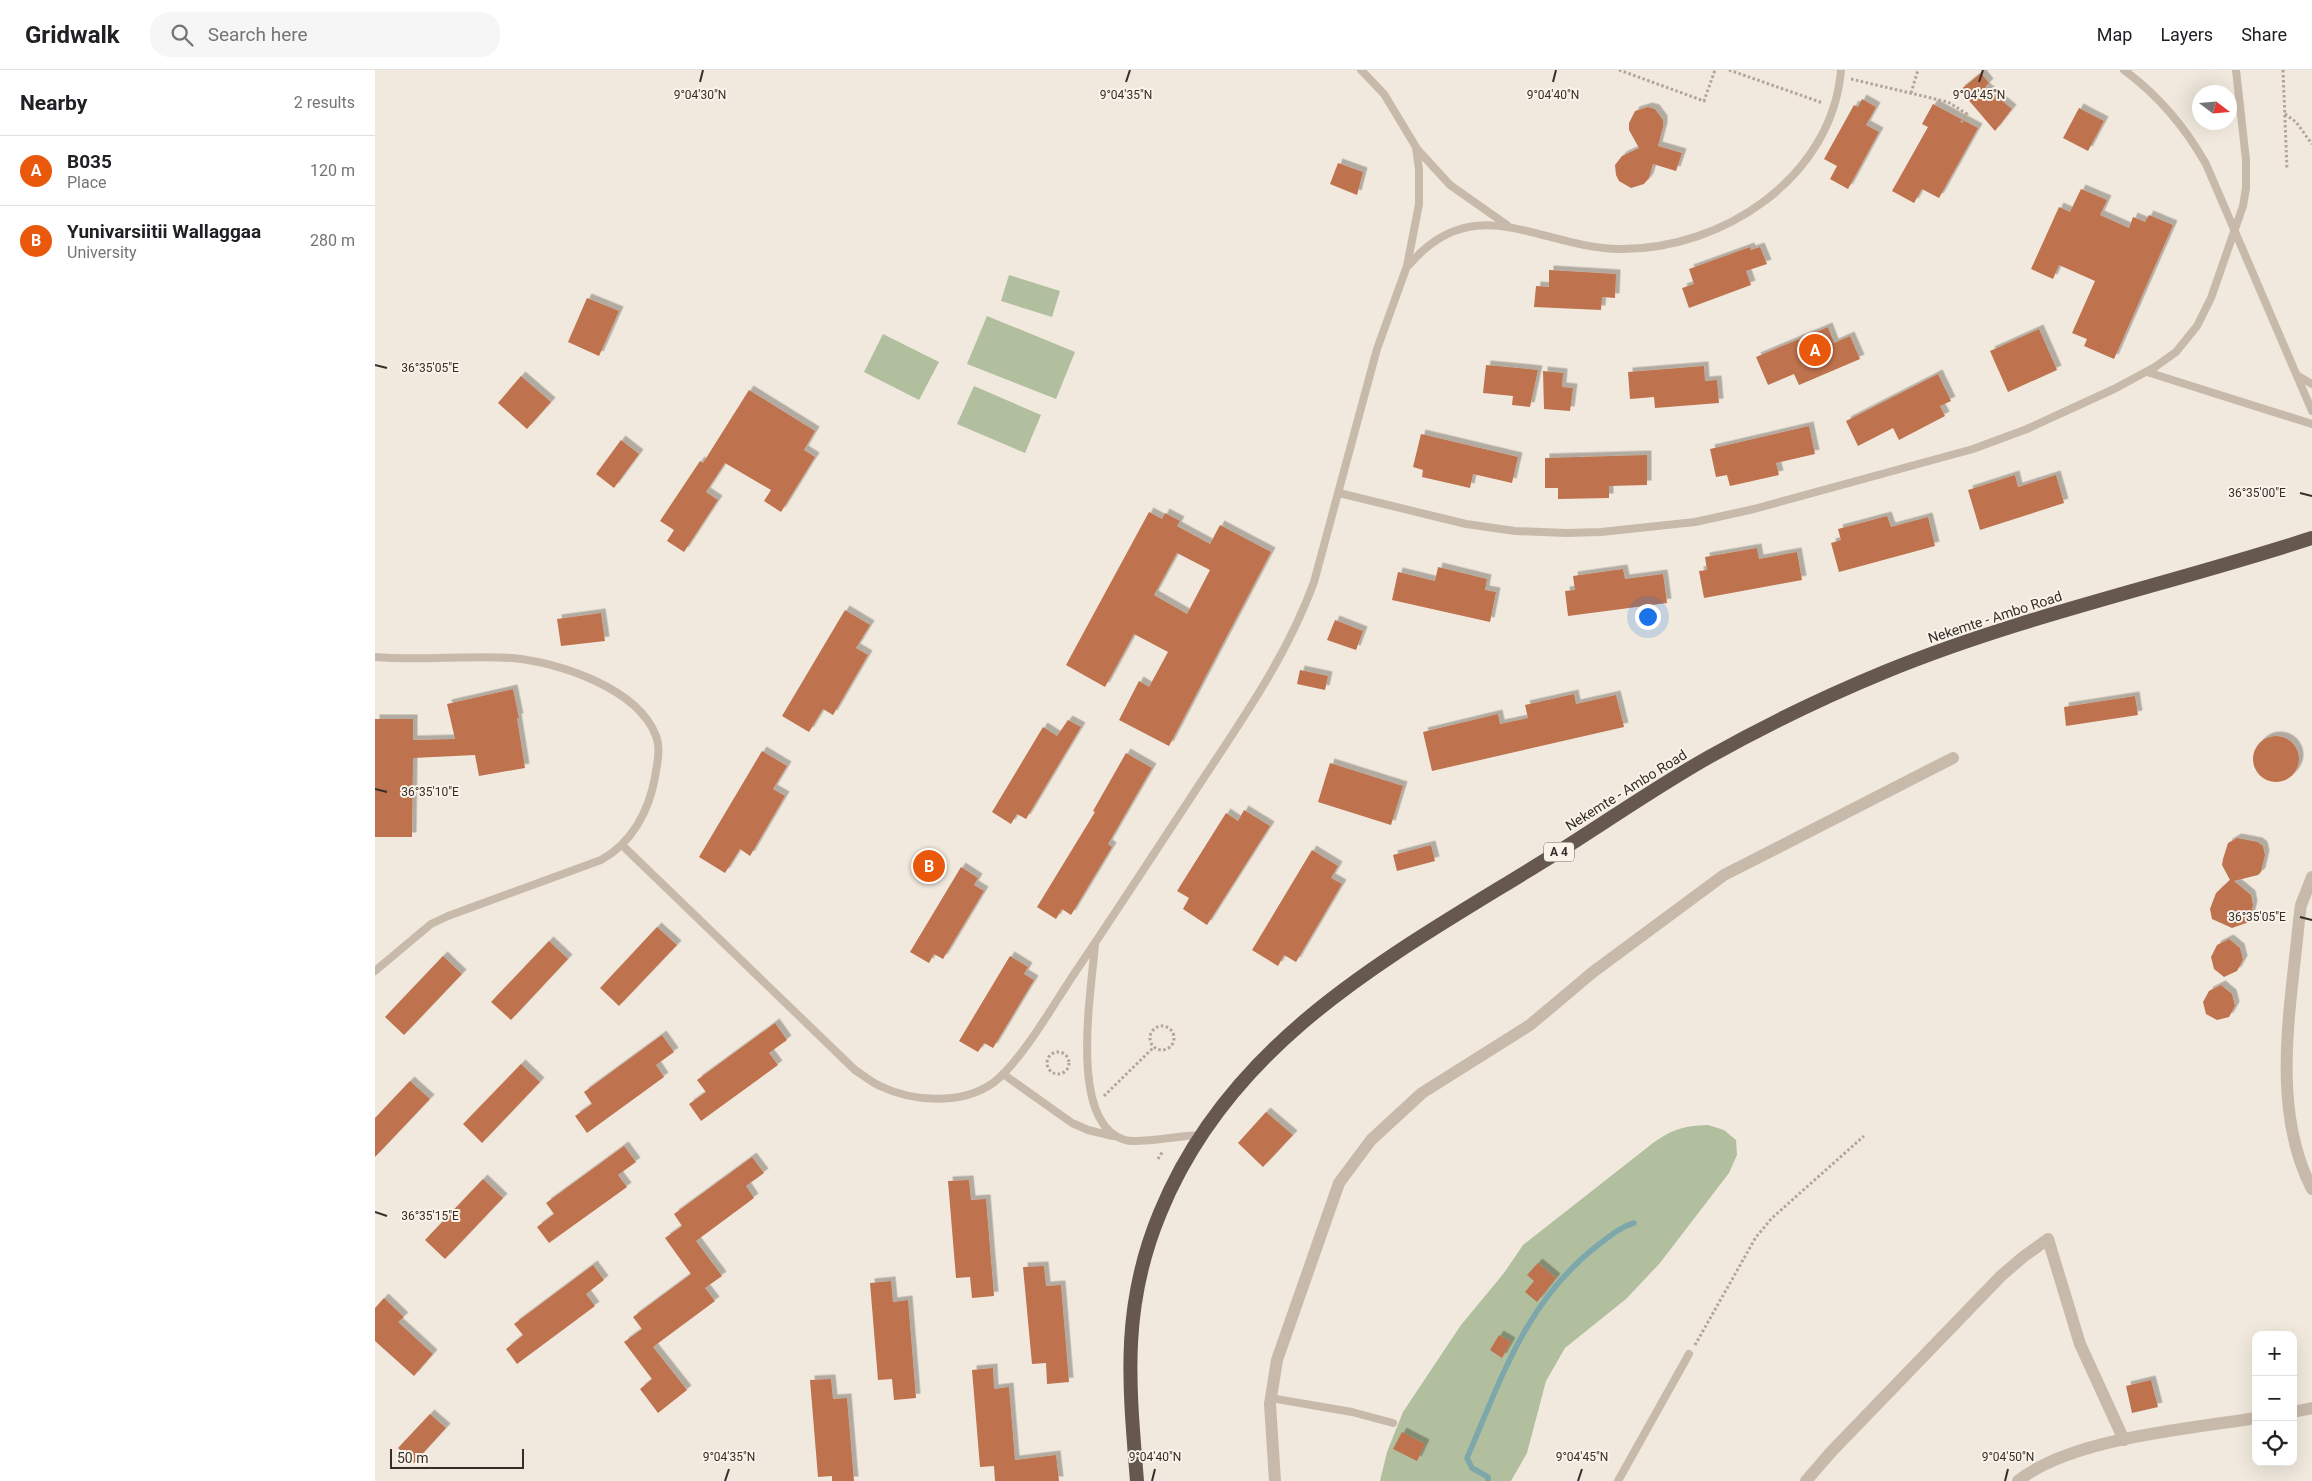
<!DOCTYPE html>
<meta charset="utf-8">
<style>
body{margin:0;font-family:Roboto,sans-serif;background:#f6f6f6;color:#202124}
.controls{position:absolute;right:15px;bottom:15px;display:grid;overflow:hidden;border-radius:10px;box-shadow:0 5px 20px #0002}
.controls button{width:45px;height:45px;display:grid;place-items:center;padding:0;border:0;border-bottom:1px solid #e0e0e0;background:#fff;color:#202124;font:25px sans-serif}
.compass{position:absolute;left:1817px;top:15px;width:45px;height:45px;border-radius:50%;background:#fff;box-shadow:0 5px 20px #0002;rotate:106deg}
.scale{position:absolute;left:15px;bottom:12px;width:134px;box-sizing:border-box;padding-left:5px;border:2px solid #362e29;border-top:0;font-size:14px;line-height:18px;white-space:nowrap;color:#362e29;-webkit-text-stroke:4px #f9f3ea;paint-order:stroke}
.you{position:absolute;left:1272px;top:546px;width:18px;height:18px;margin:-12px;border:4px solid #fff;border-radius:50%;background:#1a73e8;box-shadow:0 0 0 8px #1a73e833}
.badge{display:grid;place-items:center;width:32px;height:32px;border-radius:50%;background:#ea580c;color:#fff;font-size:16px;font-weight:700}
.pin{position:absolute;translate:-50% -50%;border:2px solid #fff;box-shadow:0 1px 5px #0006}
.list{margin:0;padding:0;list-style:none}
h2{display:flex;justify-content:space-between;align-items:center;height:65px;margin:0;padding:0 20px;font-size:21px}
h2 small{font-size:16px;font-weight:400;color:#757577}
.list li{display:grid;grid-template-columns:32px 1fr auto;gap:15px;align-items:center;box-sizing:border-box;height:70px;padding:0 20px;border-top:1px solid #e0e0e0}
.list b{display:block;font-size:19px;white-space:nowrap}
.list p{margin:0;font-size:16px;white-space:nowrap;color:#757577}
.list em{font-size:16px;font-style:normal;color:#757577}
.icon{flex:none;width:28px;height:28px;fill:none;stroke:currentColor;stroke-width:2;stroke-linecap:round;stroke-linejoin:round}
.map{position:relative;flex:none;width:1937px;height:1411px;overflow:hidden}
header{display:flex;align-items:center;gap:30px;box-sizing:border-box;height:70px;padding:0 25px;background:#fff;border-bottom:1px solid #e0e0e0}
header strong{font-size:24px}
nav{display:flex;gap:28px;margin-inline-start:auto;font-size:18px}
.search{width:350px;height:45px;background:#f6f6f6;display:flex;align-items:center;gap:12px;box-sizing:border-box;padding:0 18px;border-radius:20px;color:#757577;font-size:19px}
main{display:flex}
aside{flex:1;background:#fff}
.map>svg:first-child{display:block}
.green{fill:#b1bf9e}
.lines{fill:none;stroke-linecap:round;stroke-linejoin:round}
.stream{stroke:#7ea7ac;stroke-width:5.5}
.building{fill:#be724e;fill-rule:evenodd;filter:url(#shadow)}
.path{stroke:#b4a494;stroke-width:3;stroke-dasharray:2.5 2.5;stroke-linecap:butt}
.service{stroke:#c8baaa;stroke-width:8}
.minor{stroke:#c8baaa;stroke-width:12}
.trunk{stroke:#66584e;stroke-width:14}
.ticks{fill:none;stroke:#362e29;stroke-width:2}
.labels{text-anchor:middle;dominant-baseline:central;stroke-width:4;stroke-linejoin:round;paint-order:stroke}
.shield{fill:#f9f3ea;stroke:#706963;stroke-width:1}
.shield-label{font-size:12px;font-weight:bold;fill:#362e29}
.street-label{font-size:14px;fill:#362e29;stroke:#f9f3ea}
.ticks-label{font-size:12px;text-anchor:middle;fill:#362e29;stroke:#f9f3ea;stroke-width:4;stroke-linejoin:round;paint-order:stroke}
</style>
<header>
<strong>Gridwalk</strong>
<div class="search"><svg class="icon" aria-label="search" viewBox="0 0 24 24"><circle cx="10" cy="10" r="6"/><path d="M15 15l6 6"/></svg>Search here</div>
<nav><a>Map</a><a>Layers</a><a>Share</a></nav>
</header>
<main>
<aside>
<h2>Nearby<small>2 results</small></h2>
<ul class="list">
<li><span class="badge">A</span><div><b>B035</b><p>Place</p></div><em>120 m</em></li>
<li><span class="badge">B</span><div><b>Yunivarsiitii Wallaggaa</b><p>University</p></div><em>280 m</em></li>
</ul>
</aside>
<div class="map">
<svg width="1937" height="1411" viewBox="0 0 1937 1411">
<defs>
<filter id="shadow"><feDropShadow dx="4.5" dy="-4.5" stdDeviation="0" flood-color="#0004"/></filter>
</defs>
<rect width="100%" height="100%" fill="#f1e9dd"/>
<g class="green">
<polygon points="634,205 685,221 677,247 626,231"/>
<polygon points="612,246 700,282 681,329 592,294"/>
<polygon points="508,264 564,292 544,330 489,302"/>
<polygon points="599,316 666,345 650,383 582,354"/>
<path d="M 1333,1055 L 1349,1060 L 1361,1070 L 1362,1085 L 1354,1103 L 1285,1193 L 1251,1229 L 1190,1278 L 1171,1311 L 1152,1383 L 1136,1411 L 1005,1411 L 1012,1382 L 1028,1342 L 1086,1255 L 1129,1203 L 1148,1175 L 1278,1073 C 1298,1059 1308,1056 1333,1055 Z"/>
</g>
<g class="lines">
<path class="stream" d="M 1113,1411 L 1113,1407 L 1097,1398 L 1092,1388 C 1127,1307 1151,1231 1223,1175 C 1235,1166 1245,1157 1259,1153"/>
</g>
<g class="building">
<polygon points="1606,3 1614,13 1610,17 1637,39 1620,61 1585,20"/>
<polygon points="1487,29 1501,37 1491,55 1504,62 1473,119 1455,109 1462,96 1449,89 1479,35 1483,37"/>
<polygon points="1558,34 1603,58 1564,128 1547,119 1539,133 1517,121 1553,57 1547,54"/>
<polygon points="1273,37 1280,39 1288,50 1288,57 1283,76 1307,83 1301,101 1278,94 1274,108 1269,114 1256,118 1244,111 1241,105 1240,95 1247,86 1264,78 1254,60 1254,53 1260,41"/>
<polygon points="1704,38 1729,51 1713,81 1688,68"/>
<polygon points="963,93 988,102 982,125 955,114"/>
<polygon points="1706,119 1732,130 1725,145 1754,158 1758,147 1770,152 1774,145 1798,155 1739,289 1709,276 1712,269 1697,263 1720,211 1684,195 1678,209 1656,199 1684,137 1695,142"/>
<polygon points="1375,177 1376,180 1385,177 1392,194 1371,201 1376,215 1314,238 1307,218 1319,214 1314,199"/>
<polygon points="1174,200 1241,204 1240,228 1227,227 1226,240 1159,237 1161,216 1174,217"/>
<polygon points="212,228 244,241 224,286 193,272"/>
<polygon points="1453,257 1459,273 1475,266 1485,289 1424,315 1419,304 1393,315 1381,287"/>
<polygon points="1664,259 1682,300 1633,322 1615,281"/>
<polygon points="1111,295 1163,300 1155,337 1137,335 1138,326 1108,323"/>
<polygon points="1329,296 1330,311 1342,310 1344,333 1280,338 1279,327 1255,329 1253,302"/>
<polygon points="1168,301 1188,303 1187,317 1198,318 1195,341 1169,339"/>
<polygon points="1563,304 1576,331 1565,336 1570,346 1524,370 1518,358 1483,376 1471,351"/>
<polygon points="146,306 176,332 152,359 123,333"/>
<polygon points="374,320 440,361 429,380 440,387 406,442 389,431 396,420 350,393 331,422 343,430 309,482 292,471 299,460 285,451 325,391 328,393"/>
<polygon points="1434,356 1440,384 1401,393 1404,405 1355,416 1352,405 1341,407 1335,379"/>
<polygon points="1046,364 1143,387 1137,413 1098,404 1095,418 1047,407 1048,400 1038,397"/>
<polygon points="246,370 264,384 239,418 221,404"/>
<polygon points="1272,385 1272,415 1234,416 1234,428 1183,429 1183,418 1170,418 1170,388"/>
<polygon points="1640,405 1643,417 1681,405 1689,433 1605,460 1593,420"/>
<path d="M 774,442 L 787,449 L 790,443 L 805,451 L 802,456 L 835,474 L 845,455 L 896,482 L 794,676 L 744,650 L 764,611 L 774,617 L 793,582 L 759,564 L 730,617 L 691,595 ZM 802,483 L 835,500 L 812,544 L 779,525 Z"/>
<polygon points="1512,446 1516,457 1553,447 1560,476 1464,502 1456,473 1466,470 1463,459"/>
<polygon points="1382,478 1384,489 1422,482 1427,510 1329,528 1324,501 1332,500 1330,487"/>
<polygon points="1063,497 1112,509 1110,520 1121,522 1115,552 1017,530 1023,502 1060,511"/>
<polygon points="1248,499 1250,509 1288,504 1292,533 1193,546 1190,521 1200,520 1198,506"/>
<polygon points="470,540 495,555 481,578 493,585 458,645 448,639 434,662 407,646"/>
<polygon points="226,543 230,571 186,576 182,549"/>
<polygon points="960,550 988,561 981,580 952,570"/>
<polygon points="925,600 953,606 950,620 922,614"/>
<polygon points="138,619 144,648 142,648 150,698 104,706 100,685 38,688 37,767 0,767 0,649 38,649 38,670 80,669 72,634"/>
<polygon points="1199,624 1201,634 1241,625 1249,657 1057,701 1048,662 1123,644 1125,654 1153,648 1150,635"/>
<polygon points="1760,626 1763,645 1691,656 1689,637"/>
<polygon points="693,650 706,657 651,749 642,744 636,754 617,742 668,657 682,666"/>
<circle cx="1901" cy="689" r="23"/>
<polygon points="387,681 412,696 398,719 410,726 375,786 365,779 350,803 324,787"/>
<polygon points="751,683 777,698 733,774 737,777 696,845 687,839 681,849 662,837 720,742 718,741"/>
<polygon points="955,693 1028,716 1016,755 943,732"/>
<polygon points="869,740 895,756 832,855 808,839 814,828 802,821 851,743 863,751"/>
<polygon points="1862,768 1883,772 1888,776 1890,785 1886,802 1883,805 1859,811 1876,825 1878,835 1874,852 1857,858 1837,849 1835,839 1841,823 1855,810 1847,795 1848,789 1853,773"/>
<polygon points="1056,775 1060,791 1022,801 1018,785"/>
<polygon points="937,780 963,796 956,808 967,814 921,892 909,885 903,896 877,880"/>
<polygon points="586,797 603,808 599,815 609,821 568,889 559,884 554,893 535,882"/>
<polygon points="282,857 302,875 244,936 225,918"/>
<polygon points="1854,869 1865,878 1868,890 1862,901 1849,907 1839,899 1836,887 1842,875"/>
<polygon points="174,871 193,889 136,950 116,932"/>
<polygon points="68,886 87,904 29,965 10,947"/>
<polygon points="635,886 653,897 649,904 659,910 618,978 609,973 603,982 584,971"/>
<polygon points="1846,915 1857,924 1860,936 1854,947 1842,950 1831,944 1828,932 1834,921"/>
<polygon points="400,953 412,970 394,983 403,995 326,1051 314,1034 331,1022 322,1010"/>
<polygon points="287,965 299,982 281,995 289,1007 212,1063 200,1046 217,1034 209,1022"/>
<polygon points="146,994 165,1012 107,1073 88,1054"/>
<polygon points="35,1011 55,1029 0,1087 0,1048"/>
<polygon points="891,1042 918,1065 888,1097 863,1073"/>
<polygon points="249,1076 261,1092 243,1105 252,1117 174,1173 162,1157 179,1144 171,1133"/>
<polygon points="377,1087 389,1103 371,1116 379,1128 321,1171 347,1206 330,1218 340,1231 278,1277 312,1320 283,1343 265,1319 277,1309 249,1272 267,1259 258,1247 316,1204 290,1168 307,1156 299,1144"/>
<polygon points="108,1109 128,1128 70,1189 50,1170"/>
<polygon points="594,1110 596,1130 611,1129 619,1226 597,1228 595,1207 581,1208 573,1111"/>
<polygon points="1163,1193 1181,1208 1162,1232 1150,1222 1159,1211 1152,1205"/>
<polygon points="218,1195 229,1210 211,1224 220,1236 142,1294 131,1279 148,1265 139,1254"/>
<polygon points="669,1196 671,1216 686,1215 694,1312 672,1314 671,1293 657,1294 648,1197"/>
<polygon points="516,1211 518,1232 533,1230 541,1328 519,1330 517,1309 503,1310 495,1213"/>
<polygon points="9,1228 29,1247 23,1252 58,1284 39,1306 0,1271 0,1238"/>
<polygon points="1124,1265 1136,1272 1127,1288 1115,1280"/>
<polygon points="618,1298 619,1319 634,1317 640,1390 681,1385 684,1411 620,1411 619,1396 605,1397 597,1300"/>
<polygon points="456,1309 458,1329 472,1328 479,1411 457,1411 457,1406 443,1407 435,1310"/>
<polygon points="1776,1310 1783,1337 1757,1343 1751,1316"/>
<polygon points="55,1344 71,1358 39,1393 23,1378"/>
<polygon points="1027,1362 1050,1374 1042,1391 1018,1379"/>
</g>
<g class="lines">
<g class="path">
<polyline points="1244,0 1329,31 1340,0"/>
<polyline points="1354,0 1448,33"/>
<polyline points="1908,0 1912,100"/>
<polyline points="1476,9 1573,32 1592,44 1586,53"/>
<polyline points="1536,23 1543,0"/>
<polyline points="1910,44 1921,52 1937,74"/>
<circle cx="787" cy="968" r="12"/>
<circle cx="683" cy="993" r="11"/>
<polyline points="729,1026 779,977"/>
<polyline points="783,1089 788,1081"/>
<polyline points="1320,1275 1381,1167 1397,1148 1489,1066"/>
</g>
<g class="service">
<path d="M 1749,0 C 1783,25 1810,57 1831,94 L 1937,341"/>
<polyline points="1042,79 1075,115 1132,155"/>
<path d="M 1034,195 C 1100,117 1165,178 1245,179 C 1347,180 1457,108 1466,0"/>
<polyline points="1772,302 1937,354"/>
<polyline points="1923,306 1937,314"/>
<polyline points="964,423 1091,454 1140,461 1191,463 1226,462 1320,452 1379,439 1598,379 1652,359 1739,319 1780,297 1801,282 1822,256 1836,228 1868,136 1871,118 1871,90 1861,0"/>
<path d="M 0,587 C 45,591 91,585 137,588 C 183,592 263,618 281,666 C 286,679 282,695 280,707 C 274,741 257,773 226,790 L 73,846 L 56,854 L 0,901"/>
<path d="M 248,776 L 480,1000 C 488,1005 496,1012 505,1016 C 538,1032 587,1035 618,1013 C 645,993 679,934 699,904 C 741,842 782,779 824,715 C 867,650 912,586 939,512 L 1002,279 L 1032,196 L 1044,134 L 1044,100 L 1041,77 L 1009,24 L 986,0"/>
<path d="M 720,874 C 717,919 692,1053 750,1070 C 762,1074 809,1065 826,1065"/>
<polyline points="628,1004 697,1053 713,1060 738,1066"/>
<polyline points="895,1328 977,1342 1018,1353"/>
<polyline points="1243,1411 1314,1284"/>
</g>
<g class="minor">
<path d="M 1937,807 L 1926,835 L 1924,850 C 1916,937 1895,1038 1937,1119"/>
<polyline points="1918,1342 1937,1338"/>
<polyline points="900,1411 895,1334 902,1290 964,1113 996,1070 1047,1023 1155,955 1218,902 1349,805 1578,688"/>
<polyline points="1431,1411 1456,1382 1626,1206 1648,1187 1673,1169 1705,1274 1749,1370"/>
<path d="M 1643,1411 C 1696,1368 1814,1359 1881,1348"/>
</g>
<path class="trunk" d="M 762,1411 C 754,1313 746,1237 785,1143 C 858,964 1025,881 1180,784 C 1231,752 1281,717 1334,687 C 1391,655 1451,626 1512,601 C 1649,545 1796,514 1937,468"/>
</g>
<path class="ticks" d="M 325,12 L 328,0M 751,12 L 755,0M 1178,12 L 1181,0M 1604,12 L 1608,0M 0,295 L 12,298M 1925,423 L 1937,426M 0,719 L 12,722M 1925,847 L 1937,850M 0,1142 L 12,1146M 350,1411 L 354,1399M 777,1411 L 780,1399M 1203,1411 L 1207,1399M 1630,1411 L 1633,1399"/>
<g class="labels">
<rect class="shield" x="1169" y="772.5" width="30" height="19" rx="4"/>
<g class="shield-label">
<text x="1184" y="782">A 4</text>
</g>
<g class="street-label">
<text transform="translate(1620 547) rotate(-18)">Nekemte - Ambo Road</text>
<text transform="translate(1251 720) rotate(-32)">Nekemte - Ambo Road</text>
</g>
</g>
<g class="ticks-label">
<text x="325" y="29">9°04'30"N</text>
<text x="751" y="29">9°04'35"N</text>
<text x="1178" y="29">9°04'40"N</text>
<text x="1604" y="29">9°04'45"N</text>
<text x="55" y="302">36°35'05"E</text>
<text x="1882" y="427">36°35'00"E</text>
<text x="55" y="726">36°35'10"E</text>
<text x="1882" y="851">36°35'05"E</text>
<text x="55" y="1150">36°35'15"E</text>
<text x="354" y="1391">9°04'35"N</text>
<text x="780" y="1391">9°04'40"N</text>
<text x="1207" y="1391">9°04'45"N</text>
<text x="1633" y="1391">9°04'50"N</text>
</g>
</svg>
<div class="controls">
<button>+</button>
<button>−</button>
<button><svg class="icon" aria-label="locate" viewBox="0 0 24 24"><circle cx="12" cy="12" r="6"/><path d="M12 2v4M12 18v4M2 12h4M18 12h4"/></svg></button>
</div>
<svg class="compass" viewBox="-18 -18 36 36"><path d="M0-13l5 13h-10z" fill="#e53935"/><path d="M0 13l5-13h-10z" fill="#757577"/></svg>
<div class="scale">50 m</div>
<div class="you"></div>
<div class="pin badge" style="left:1440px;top:280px">A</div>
<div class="pin badge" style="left:554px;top:796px">B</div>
</div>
</main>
